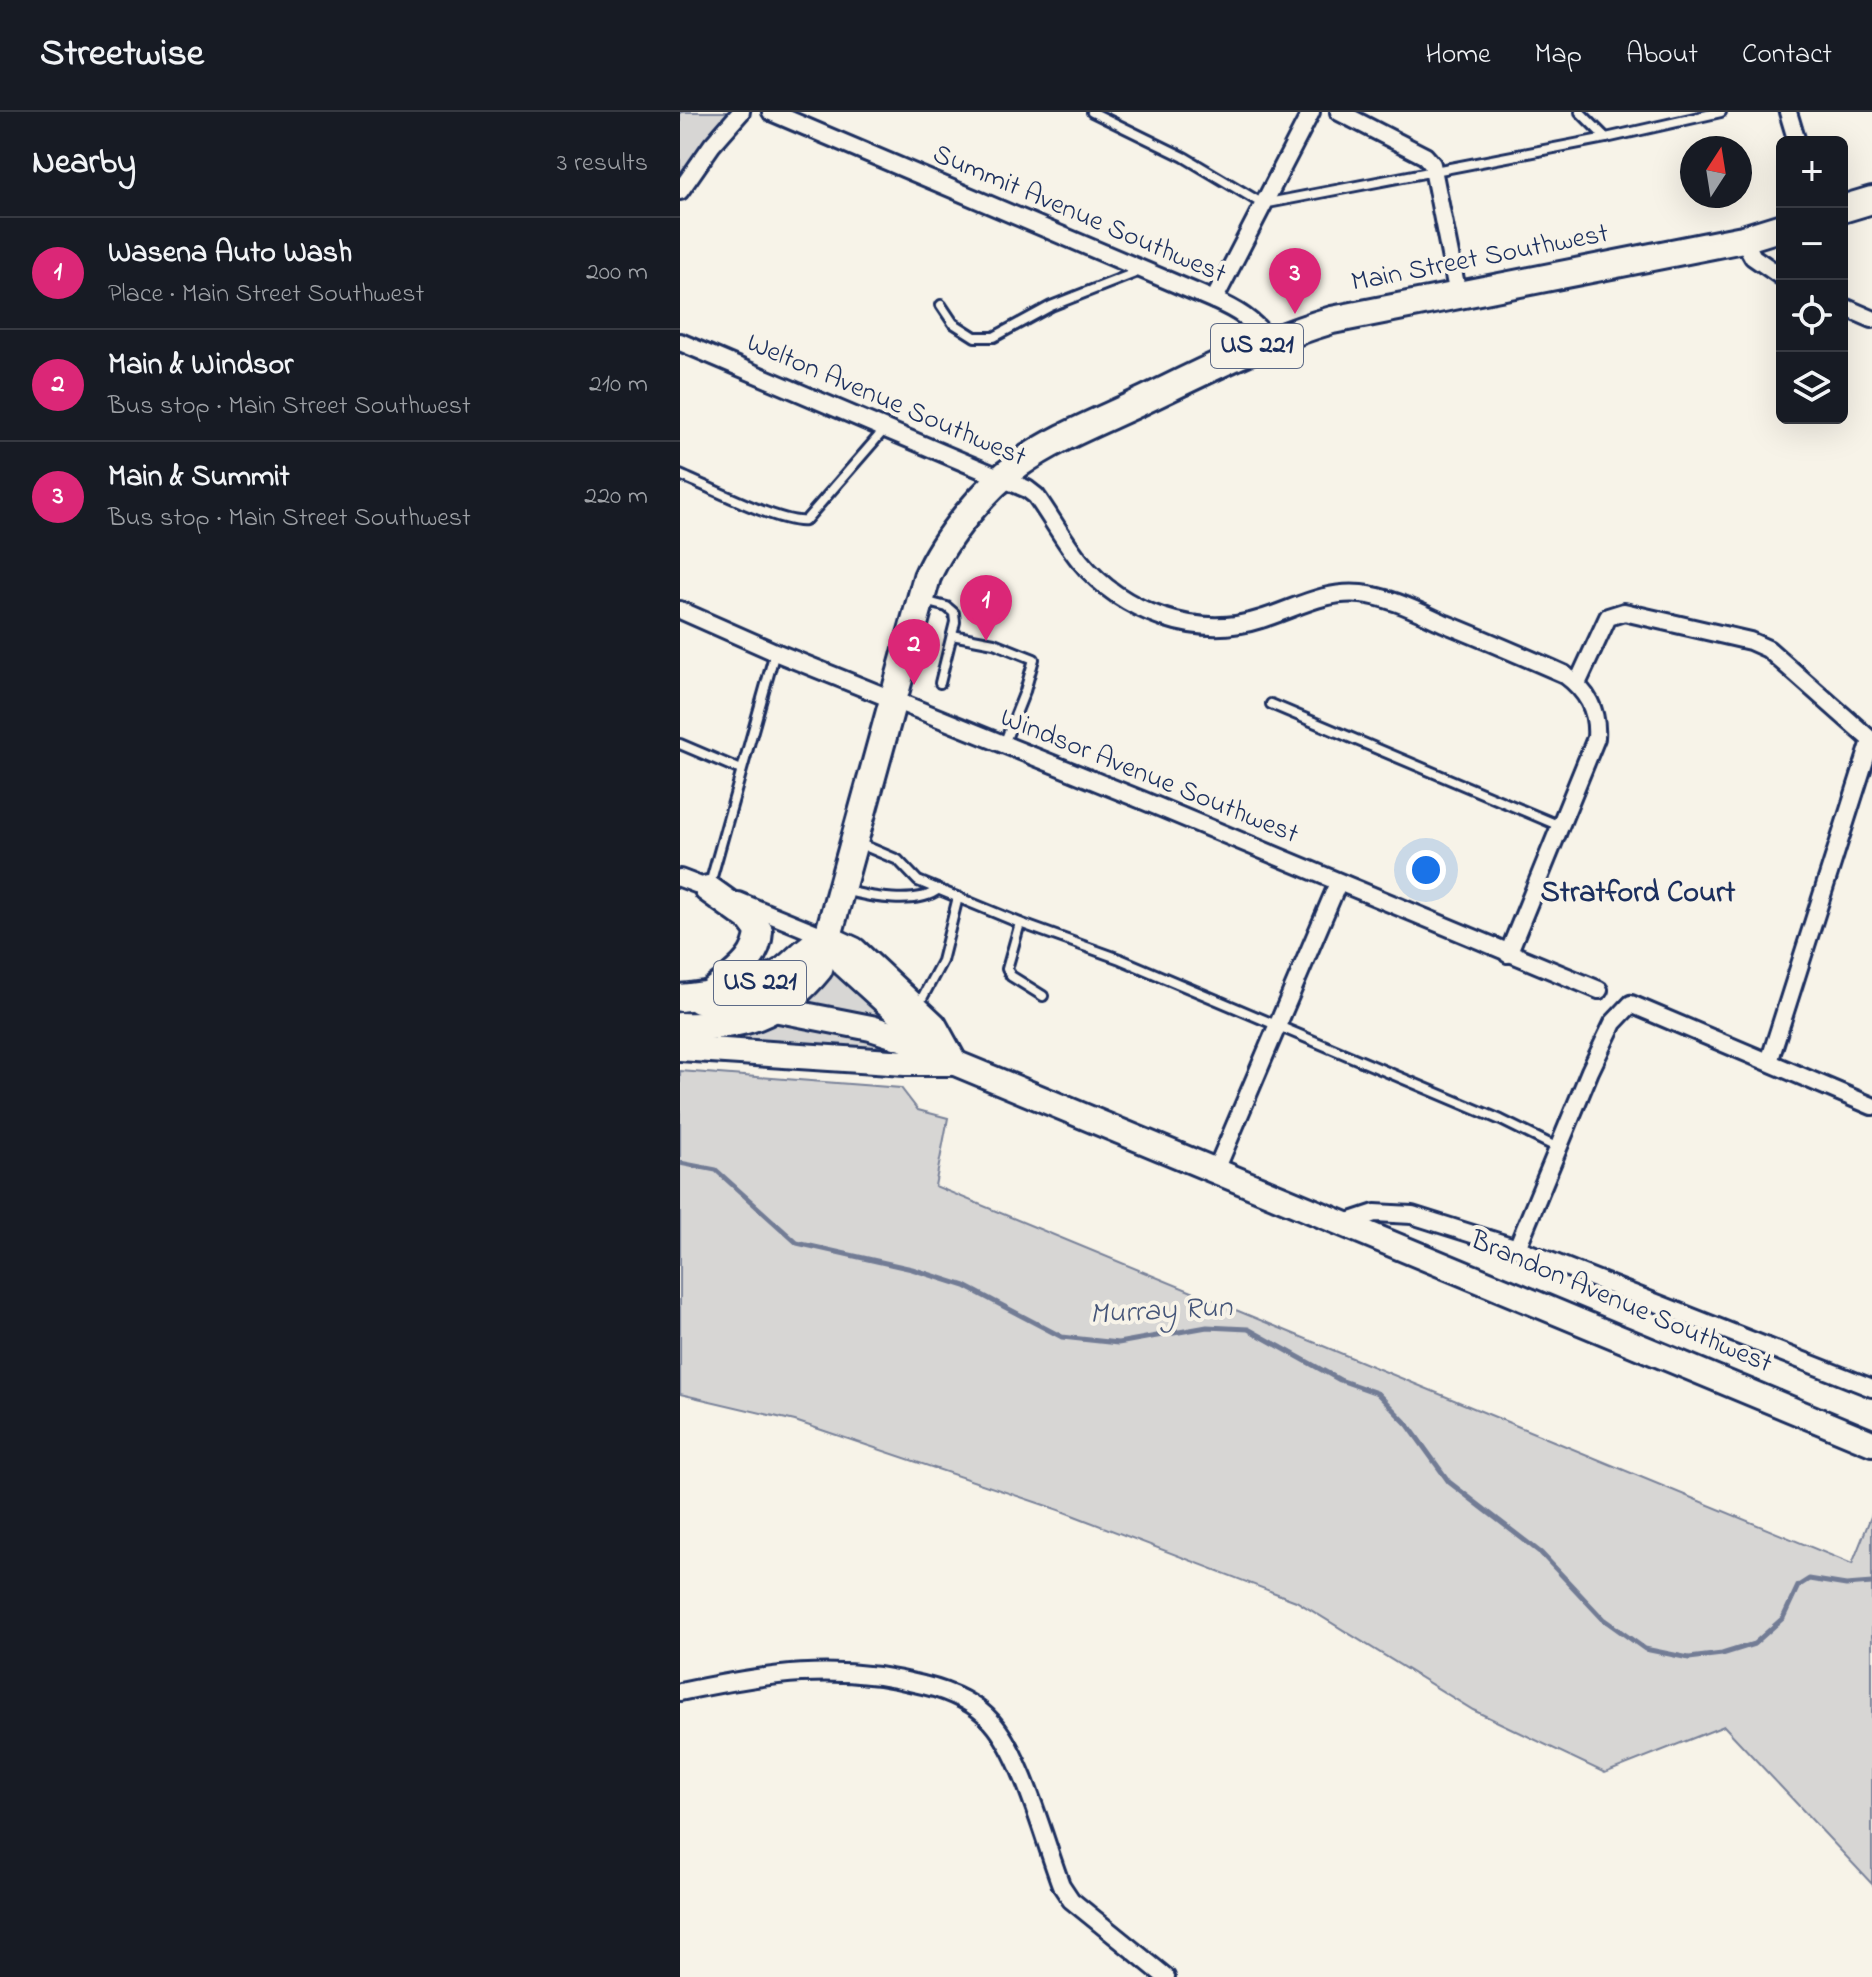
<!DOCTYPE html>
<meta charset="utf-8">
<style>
body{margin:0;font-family:"Indie Flower",sans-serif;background:#20242c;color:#f1f3f6}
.controls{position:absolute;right:24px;top:24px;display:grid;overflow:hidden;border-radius:12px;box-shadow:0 8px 32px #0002}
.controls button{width:72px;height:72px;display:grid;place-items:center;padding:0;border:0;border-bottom:2px solid #363941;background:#171b24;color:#f1f3f6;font:40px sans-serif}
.compass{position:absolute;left:1000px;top:24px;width:72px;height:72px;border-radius:50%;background:#171b24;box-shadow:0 8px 32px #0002;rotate:12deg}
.you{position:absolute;left:746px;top:758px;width:28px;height:28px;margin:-20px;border:6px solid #fff;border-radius:50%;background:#1a73e8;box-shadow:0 0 0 12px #1a73e833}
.badge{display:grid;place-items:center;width:52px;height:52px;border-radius:50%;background:#db2777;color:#fff;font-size:26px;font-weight:700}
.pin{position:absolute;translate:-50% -66px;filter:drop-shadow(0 2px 4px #0008)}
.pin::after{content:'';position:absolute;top:42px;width:28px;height:24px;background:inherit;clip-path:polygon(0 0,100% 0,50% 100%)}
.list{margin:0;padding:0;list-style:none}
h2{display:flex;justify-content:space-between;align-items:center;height:104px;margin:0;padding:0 32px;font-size:34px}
h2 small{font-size:26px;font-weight:400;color:#9ea1a6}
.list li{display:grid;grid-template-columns:52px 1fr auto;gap:24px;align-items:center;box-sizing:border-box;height:112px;padding:0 32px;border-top:2px solid #363941}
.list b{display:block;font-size:30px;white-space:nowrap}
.list p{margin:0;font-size:26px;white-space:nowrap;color:#9ea1a6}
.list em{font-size:26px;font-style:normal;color:#9ea1a6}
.icon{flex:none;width:44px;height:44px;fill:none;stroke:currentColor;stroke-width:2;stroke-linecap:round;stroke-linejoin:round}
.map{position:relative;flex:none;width:1192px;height:1865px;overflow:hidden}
header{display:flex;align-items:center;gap:48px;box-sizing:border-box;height:112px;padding:0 40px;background:#171b24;border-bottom:2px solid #363941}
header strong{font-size:38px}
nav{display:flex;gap:44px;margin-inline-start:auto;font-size:28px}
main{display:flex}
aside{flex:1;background:#171b24}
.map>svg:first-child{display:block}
.green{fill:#d7d6d4;stroke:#798299;stroke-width:2}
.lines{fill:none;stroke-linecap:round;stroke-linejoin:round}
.stream{stroke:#727c95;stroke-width:5}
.lane-casing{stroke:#1b2f5e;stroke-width:14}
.street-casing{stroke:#1b2f5e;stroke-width:22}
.secondary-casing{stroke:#1b2f5e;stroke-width:30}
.primary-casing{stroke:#1b2f5e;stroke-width:32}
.lane{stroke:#f7f3e8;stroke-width:8}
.street{stroke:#f7f3e8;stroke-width:16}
.secondary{stroke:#f7f3e8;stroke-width:24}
.primary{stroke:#f7f3e8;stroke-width:26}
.labels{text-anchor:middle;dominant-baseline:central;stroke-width:8;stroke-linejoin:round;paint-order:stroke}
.shield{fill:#f7f3e8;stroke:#5d6a87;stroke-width:2}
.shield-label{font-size:26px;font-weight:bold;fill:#1b2f5e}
.street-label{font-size:28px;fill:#1b2f5e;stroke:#f7f3e8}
.neighbourhood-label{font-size:30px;font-weight:bold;fill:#1b2f5e;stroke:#f7f3e8}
.water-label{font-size:30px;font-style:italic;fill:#465679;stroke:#f7f3e8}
</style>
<header>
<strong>Streetwise</strong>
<nav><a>Home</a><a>Map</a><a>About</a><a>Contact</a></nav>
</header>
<main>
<aside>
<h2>Nearby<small>3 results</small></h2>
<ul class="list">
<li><span class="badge">1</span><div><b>Wasena Auto Wash</b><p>Place · Main Street Southwest</p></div><em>200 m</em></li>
<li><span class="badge">2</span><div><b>Main &amp; Windsor</b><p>Bus stop · Main Street Southwest</p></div><em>210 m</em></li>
<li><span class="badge">3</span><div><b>Main &amp; Summit</b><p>Bus stop · Main Street Southwest</p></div><em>220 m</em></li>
</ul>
</aside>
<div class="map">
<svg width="1192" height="1865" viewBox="0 0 1192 1865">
<rect width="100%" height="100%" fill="#f7f3e8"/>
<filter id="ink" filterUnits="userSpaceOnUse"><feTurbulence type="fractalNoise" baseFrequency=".0125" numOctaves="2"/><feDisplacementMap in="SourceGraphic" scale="16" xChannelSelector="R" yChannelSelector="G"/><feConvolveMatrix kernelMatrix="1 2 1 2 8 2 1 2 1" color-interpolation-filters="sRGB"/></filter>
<g filter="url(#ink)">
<g class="green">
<polygon points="0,0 48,0 0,81"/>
<polygon points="154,855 217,914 122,892 134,882"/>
<polygon points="99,910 175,925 233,940 31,926 63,922"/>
<polygon points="0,959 221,976 238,998 268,1006 255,1074 1172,1452 1192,1402 1192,1772 1044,1614 925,1661 793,1598 616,1489 379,1398 115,1309 0,1282"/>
</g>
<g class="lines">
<polyline class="stream" points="0,1051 36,1058 117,1131 232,1157 285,1174 382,1225 438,1231 527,1215 568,1217 660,1268 697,1281 728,1313 769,1370 861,1441 923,1507 965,1537 1009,1546 1042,1542 1074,1532 1103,1506 1118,1474 1129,1467 1166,1473 1192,1471"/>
<g class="lane-casing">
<g id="lane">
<polyline points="412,0 504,45 583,92 926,26"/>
<polyline points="900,0 926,26 1041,0"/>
<polyline points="261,193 273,211 295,225 314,225 371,194 460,159"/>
<path d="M 0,363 C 27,374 100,412 125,409 L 204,318"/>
<polyline points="244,489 267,495 274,501 275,510 260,571"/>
<polyline points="272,523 314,531 354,547 345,579 324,632"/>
<polyline points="591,592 880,714"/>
<polyline points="0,632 61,658"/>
<polyline points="178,731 218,748 238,769 340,811 440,847 821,1008 878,1036"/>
<polyline points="30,772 95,540"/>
<path d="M 164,778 C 188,785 238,794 259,777"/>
<polyline points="340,811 327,857 331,864 363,884"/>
<polyline points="239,892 262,849 278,785"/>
</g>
</g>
<g class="street-casing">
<g id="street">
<path d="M 91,0 L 534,188 C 557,198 573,208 589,228"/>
<polyline points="659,0 745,44 752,52 778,183"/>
<polyline points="1108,0 1117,30"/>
<polyline points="0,79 32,33 61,0"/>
<polyline points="1063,127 1073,145 1102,165"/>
<polyline points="534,188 631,0"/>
<polyline points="1162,194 1192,207"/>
<path d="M 0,230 L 347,377 L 356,384 C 371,405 384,429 400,449 C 442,500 517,528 581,507 C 614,497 645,478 681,482 C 711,485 739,500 766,512 C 806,528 845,545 884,562 C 907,579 918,598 916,626 L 828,842"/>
<polyline points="0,498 95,540 462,688 919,878"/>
<polyline points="897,572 928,505 944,500 1070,529 1088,537 1192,629"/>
<polyline points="0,766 37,780"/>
<polyline points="58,789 146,825"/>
<polyline points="1089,950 1191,629"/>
<polyline points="536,1058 658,771"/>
<polyline points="665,1111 695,1101 732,1103 837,1136 1192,1276"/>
<polyline points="837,1136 910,959 933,911 951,892 1192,994"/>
<path d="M 0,1580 C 85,1562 157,1550 243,1573 C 268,1579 294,1589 312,1610 C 343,1645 364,1728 381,1773 L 391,1788 L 486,1865"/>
</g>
</g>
<g class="secondary-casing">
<g id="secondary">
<polyline points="146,825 174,838 254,913 275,951"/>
<polyline points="146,825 165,853 252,932"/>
<polyline points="19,889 94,897 191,916 225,927 275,951 1192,1331"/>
<polyline points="0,936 225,951 269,951"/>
</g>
</g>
<g class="primary-casing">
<g id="primary">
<polyline points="1162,97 1192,88"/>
<path d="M 28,777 L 70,807 L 79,819 C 78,849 52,863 31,881"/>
<path d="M 0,886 C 34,882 73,880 102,860 C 118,848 128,834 146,825"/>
<path d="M 0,914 C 60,916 100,905 139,857 L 247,465 C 264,426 305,376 339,352 C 375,326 420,309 460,290 C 523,260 584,228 652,208 L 1063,127 L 1102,115"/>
</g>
</g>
<use href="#lane" class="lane"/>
<use href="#street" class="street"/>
<use href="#secondary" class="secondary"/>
<use href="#primary" class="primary"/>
</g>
</g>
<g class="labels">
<g class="shield">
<rect x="531" y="212" width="92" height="44" rx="6"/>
<rect x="34" y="849" width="92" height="44" rx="6"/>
</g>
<g class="shield-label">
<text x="577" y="234">US 221</text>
<text x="80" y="871">US 221</text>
</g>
<g class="street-label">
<text transform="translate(399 103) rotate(23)">Summit Avenue Southwest</text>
<text transform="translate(800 147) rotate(-11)">Main Street Southwest</text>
<text transform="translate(206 289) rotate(23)">Welton Avenue Southwest</text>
<text transform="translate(469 665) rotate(22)">Windsor Avenue Southwest</text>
<text transform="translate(941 1191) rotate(23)">Brandon Avenue Southwest</text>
</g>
<g class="neighbourhood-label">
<text x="958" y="782">Stratford Court</text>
</g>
<g class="water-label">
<text transform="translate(481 1200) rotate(-3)">Murray Run</text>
</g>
</g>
</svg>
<div class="controls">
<button>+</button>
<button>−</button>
<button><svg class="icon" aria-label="locate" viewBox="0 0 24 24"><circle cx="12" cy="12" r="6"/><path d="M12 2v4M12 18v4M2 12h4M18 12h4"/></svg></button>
<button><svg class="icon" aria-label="layers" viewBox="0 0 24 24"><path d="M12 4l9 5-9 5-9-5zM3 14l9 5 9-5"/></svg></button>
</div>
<svg class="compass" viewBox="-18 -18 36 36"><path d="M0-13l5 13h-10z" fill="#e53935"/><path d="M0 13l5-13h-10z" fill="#9ea1a6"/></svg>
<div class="you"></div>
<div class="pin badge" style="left:306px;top:529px">1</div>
<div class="pin badge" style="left:234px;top:573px">2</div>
<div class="pin badge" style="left:615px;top:202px">3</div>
</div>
</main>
